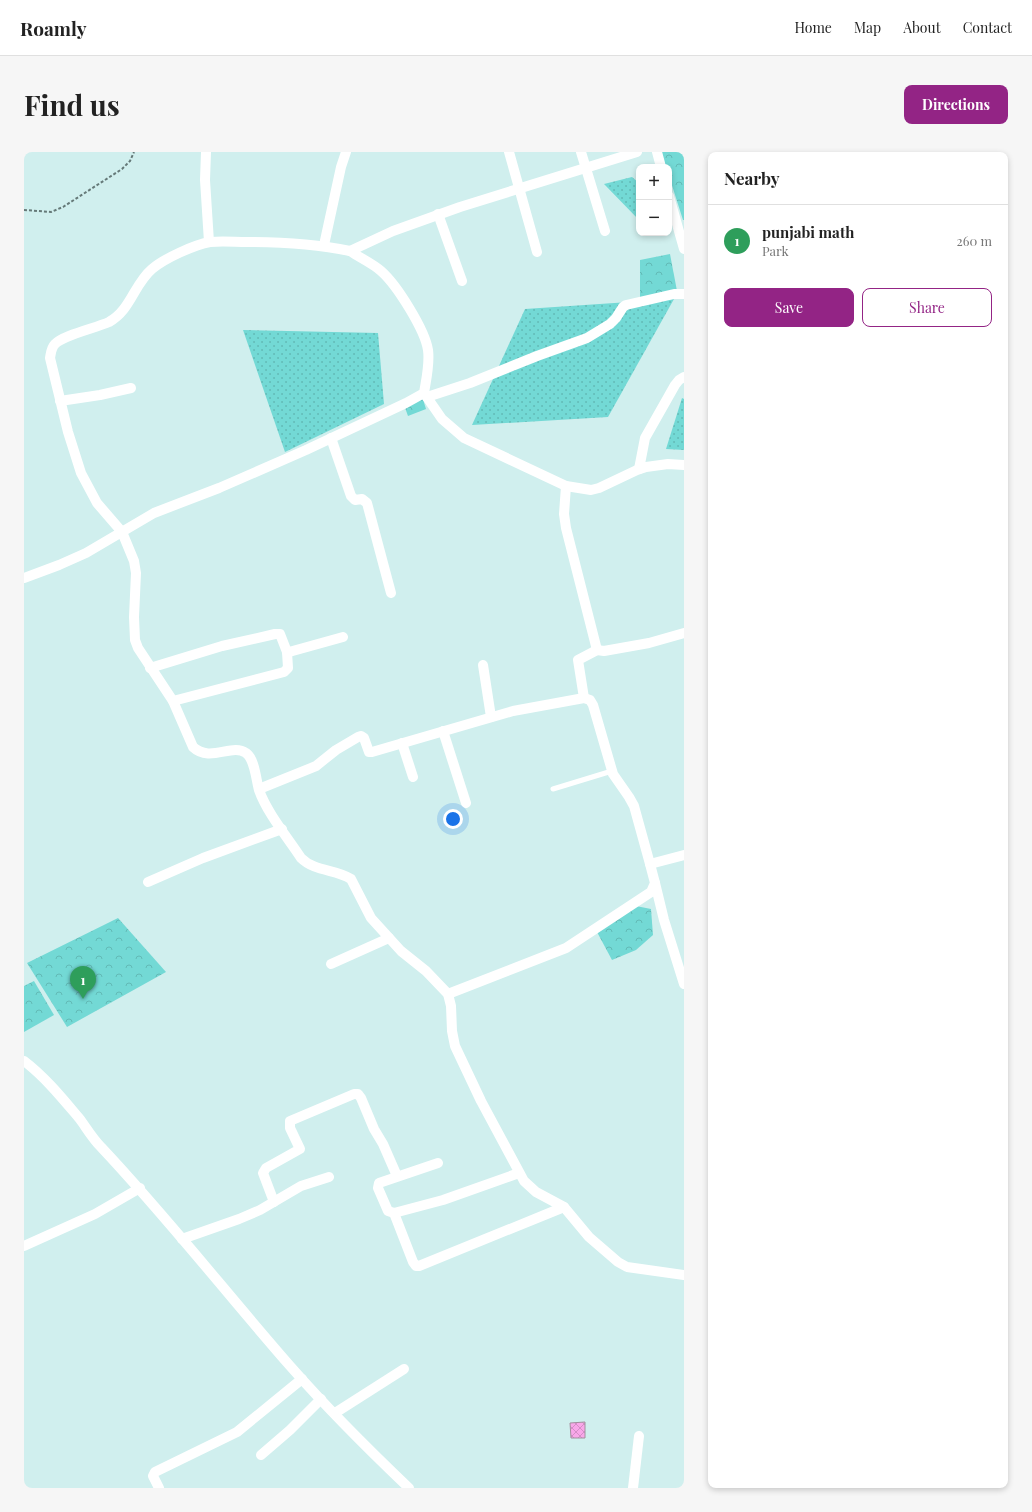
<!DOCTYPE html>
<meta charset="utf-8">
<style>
body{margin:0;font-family:"Playfair Display",serif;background:#f6f6f6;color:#222}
.controls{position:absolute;right:12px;top:12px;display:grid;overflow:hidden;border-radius:8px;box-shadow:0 2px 6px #0003}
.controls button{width:36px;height:36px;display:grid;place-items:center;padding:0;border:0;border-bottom:1px solid #e0e0e0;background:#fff;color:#222;font:20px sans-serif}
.you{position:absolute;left:429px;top:667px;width:14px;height:14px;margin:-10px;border:3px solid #fff;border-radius:50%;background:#1a73e8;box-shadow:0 0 0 6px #1a73e833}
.badge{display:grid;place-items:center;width:26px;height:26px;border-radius:50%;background:#932485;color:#fff;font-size:13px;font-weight:700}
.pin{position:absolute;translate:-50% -33px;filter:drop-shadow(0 1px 2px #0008)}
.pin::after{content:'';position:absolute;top:21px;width:14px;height:12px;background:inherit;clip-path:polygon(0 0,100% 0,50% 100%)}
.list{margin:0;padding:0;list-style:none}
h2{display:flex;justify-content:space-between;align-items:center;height:52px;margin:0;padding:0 16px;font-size:17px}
h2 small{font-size:13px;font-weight:400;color:#767676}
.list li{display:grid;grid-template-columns:26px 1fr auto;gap:12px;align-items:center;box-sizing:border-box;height:72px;padding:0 16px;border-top:1px solid #e0e0e0}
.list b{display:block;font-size:15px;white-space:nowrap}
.list p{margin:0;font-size:13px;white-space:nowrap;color:#767676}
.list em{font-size:13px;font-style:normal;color:#767676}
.actions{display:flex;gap:8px;padding:12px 16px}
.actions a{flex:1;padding:9px 0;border:1px solid #932485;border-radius:8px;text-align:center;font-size:14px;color:#932485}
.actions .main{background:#932485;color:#fff}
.map{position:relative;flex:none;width:660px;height:1336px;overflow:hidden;border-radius:8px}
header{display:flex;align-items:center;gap:24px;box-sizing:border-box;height:56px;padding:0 20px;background:#fff;border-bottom:1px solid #e0e0e0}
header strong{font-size:19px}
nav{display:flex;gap:22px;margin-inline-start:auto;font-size:14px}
.intro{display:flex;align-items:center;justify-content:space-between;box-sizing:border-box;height:96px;padding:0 24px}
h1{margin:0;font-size:28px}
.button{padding:10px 18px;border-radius:8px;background:#932485;color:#fff;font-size:14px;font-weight:700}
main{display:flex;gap:24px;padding:0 24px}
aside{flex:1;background:#fff;border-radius:8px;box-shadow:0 2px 6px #0003}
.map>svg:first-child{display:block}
.grass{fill:url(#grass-dots)}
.park{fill:url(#park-crowns)}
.building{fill:url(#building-cross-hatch);stroke:#a38f9e}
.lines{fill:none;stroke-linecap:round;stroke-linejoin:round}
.path{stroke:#657978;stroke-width:2;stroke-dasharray:3 2;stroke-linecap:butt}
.lane{stroke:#fff;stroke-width:5}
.street{stroke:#fff;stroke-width:10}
</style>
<header>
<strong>Roamly</strong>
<nav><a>Home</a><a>Map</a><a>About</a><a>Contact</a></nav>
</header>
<div class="intro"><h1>Find us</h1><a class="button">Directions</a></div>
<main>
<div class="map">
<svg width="660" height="1336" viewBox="0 0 660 1336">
<defs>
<pattern id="grass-dots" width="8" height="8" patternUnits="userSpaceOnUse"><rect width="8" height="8" fill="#73d9d5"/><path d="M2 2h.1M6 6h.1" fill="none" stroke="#62bab6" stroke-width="1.8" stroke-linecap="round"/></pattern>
<pattern id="park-crowns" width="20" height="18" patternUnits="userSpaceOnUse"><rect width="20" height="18" fill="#73d9d5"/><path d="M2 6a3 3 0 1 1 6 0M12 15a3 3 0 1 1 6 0" fill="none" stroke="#62bab6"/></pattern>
<pattern id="building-cross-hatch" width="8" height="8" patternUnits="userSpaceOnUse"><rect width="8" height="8" fill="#f9a7e9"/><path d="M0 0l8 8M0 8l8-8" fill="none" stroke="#d48fc7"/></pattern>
</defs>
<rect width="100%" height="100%" fill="#d0efee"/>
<g class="grass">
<polygon points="608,25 615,31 615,68 580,32"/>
<polygon points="650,147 584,265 448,273 501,157"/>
<polygon points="219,178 354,181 360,252 261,300"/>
<polygon points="658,246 660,247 660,298 642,297"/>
</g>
<g class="park">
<polygon points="637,0 660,0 660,68 659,68 645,24 645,15 642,15"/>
<polygon points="646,102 653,139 616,147 616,108"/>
<polygon points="398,244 402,257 384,264 380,253"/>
<polygon points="612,754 627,757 629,783 612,798 588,808 573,780"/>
<polygon points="94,766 142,820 43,875 3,811"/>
<polygon points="10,829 30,863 0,880 0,834"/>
</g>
<polygon class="building" points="561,1270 561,1286 547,1286 546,1271"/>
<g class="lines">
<polyline class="path" points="0,58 27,60 39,55 98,17 106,9 110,0"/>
<polyline class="lane" points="529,637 588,619"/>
<g class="street">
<polyline points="182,0 181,28 185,90"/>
<polyline points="485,0 513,100"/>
<polyline points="557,0 581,79"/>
<polyline points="633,0 637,15"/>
<polyline points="645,44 660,97"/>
<polyline points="414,62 438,129"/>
<polyline points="300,93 317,15 322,0"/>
<path d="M 326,99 C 292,92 258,90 223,90 C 211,90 198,89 186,90 C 170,93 141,106 128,117 C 110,132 107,158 85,170 C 72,176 39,183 31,192 C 27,196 27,201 26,206 L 44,280 L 57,321 L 73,351 L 98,380 L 110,409 L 112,421 L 110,465 L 111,488 L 114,496 L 149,549 L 169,595 C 186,611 208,591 222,601 C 231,607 232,628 235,638 C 243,661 264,686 277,706 C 291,720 312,717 327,727 L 347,766 L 377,799 L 402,819 L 424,842 L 427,854 L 428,879 L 431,894 L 457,949 L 500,1029 L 512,1040 L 540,1055 L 565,1085 L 594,1110 L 603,1115 L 660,1123"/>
<polyline points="400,241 418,267 440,286 542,334 567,338 575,336 613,318 622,315 644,312 660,313"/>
<polyline points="403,245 446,231 513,204 563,186 586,172 592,166 599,155 602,153 650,142 660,142"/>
<polyline points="36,249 76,243 107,236"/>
<polyline points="307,286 327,344 331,348 338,347 343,351 367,441"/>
<polyline points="615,317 621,286 651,233 655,228 660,225"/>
<polyline points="542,334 540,362 542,376 573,498 580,499 625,491 660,481"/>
<path d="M 0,426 L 35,413 L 62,401 L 130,361 L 195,336 L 282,298 L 382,251 L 400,241 C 402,228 406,212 404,198 C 401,178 373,133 357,119 C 348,111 336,106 326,99 L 369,79 L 436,55 L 613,0"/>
<polyline points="459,513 467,565"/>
<polyline points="126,516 198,494 251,482 256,482 263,500 265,500 319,485"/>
<polyline points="560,546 554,508 573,498"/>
<polyline points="149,549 260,520 264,516 263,500"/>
<polyline points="419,579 442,651"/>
<polyline points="378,591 389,625"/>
<polyline points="235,637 292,614 312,598 334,585 337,584 340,586 345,600 348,600 489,559 560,546 566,548 569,553 589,622 605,645 610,654 626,712"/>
<polyline points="124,730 179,706 258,677"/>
<polyline points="631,731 640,768 660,832"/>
<polyline points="307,812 365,786"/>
<polyline points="424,842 542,796 627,740 631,731 626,712 660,703"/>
<path d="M 0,909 C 21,925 38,946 55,966 C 62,975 68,986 77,995 C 143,1065 203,1142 267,1215 C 304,1257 344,1297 385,1336"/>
<polyline points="414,1011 355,1031 354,1036 364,1059 370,1061 419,1048 495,1021"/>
<polyline points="250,1050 239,1021 242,1016 276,997 266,976 266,969 330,942 334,942 337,946 350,977 359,992 373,1024"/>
<polyline points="370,1061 389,1110 392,1114 395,1114 540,1055"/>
<polyline points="158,1087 215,1067 236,1058 277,1034 305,1025"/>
<polyline points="0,1094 71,1062 116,1036"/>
<polyline points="311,1261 380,1217"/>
<polyline points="237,1303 266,1278 297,1247"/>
<polyline points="135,1336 129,1324 131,1320 213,1280 278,1227"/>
<polyline points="609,1336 615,1284"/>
</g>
</g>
</svg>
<div class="controls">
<button>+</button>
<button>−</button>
</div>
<div class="you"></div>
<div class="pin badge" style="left:59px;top:847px;background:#2e9e5b">1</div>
</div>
<aside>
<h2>Nearby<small></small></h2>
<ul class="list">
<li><span class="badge" style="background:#2e9e5b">1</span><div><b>punjabi math</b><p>Park</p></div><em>260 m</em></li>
</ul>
<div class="actions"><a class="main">Save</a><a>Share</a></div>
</aside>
</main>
